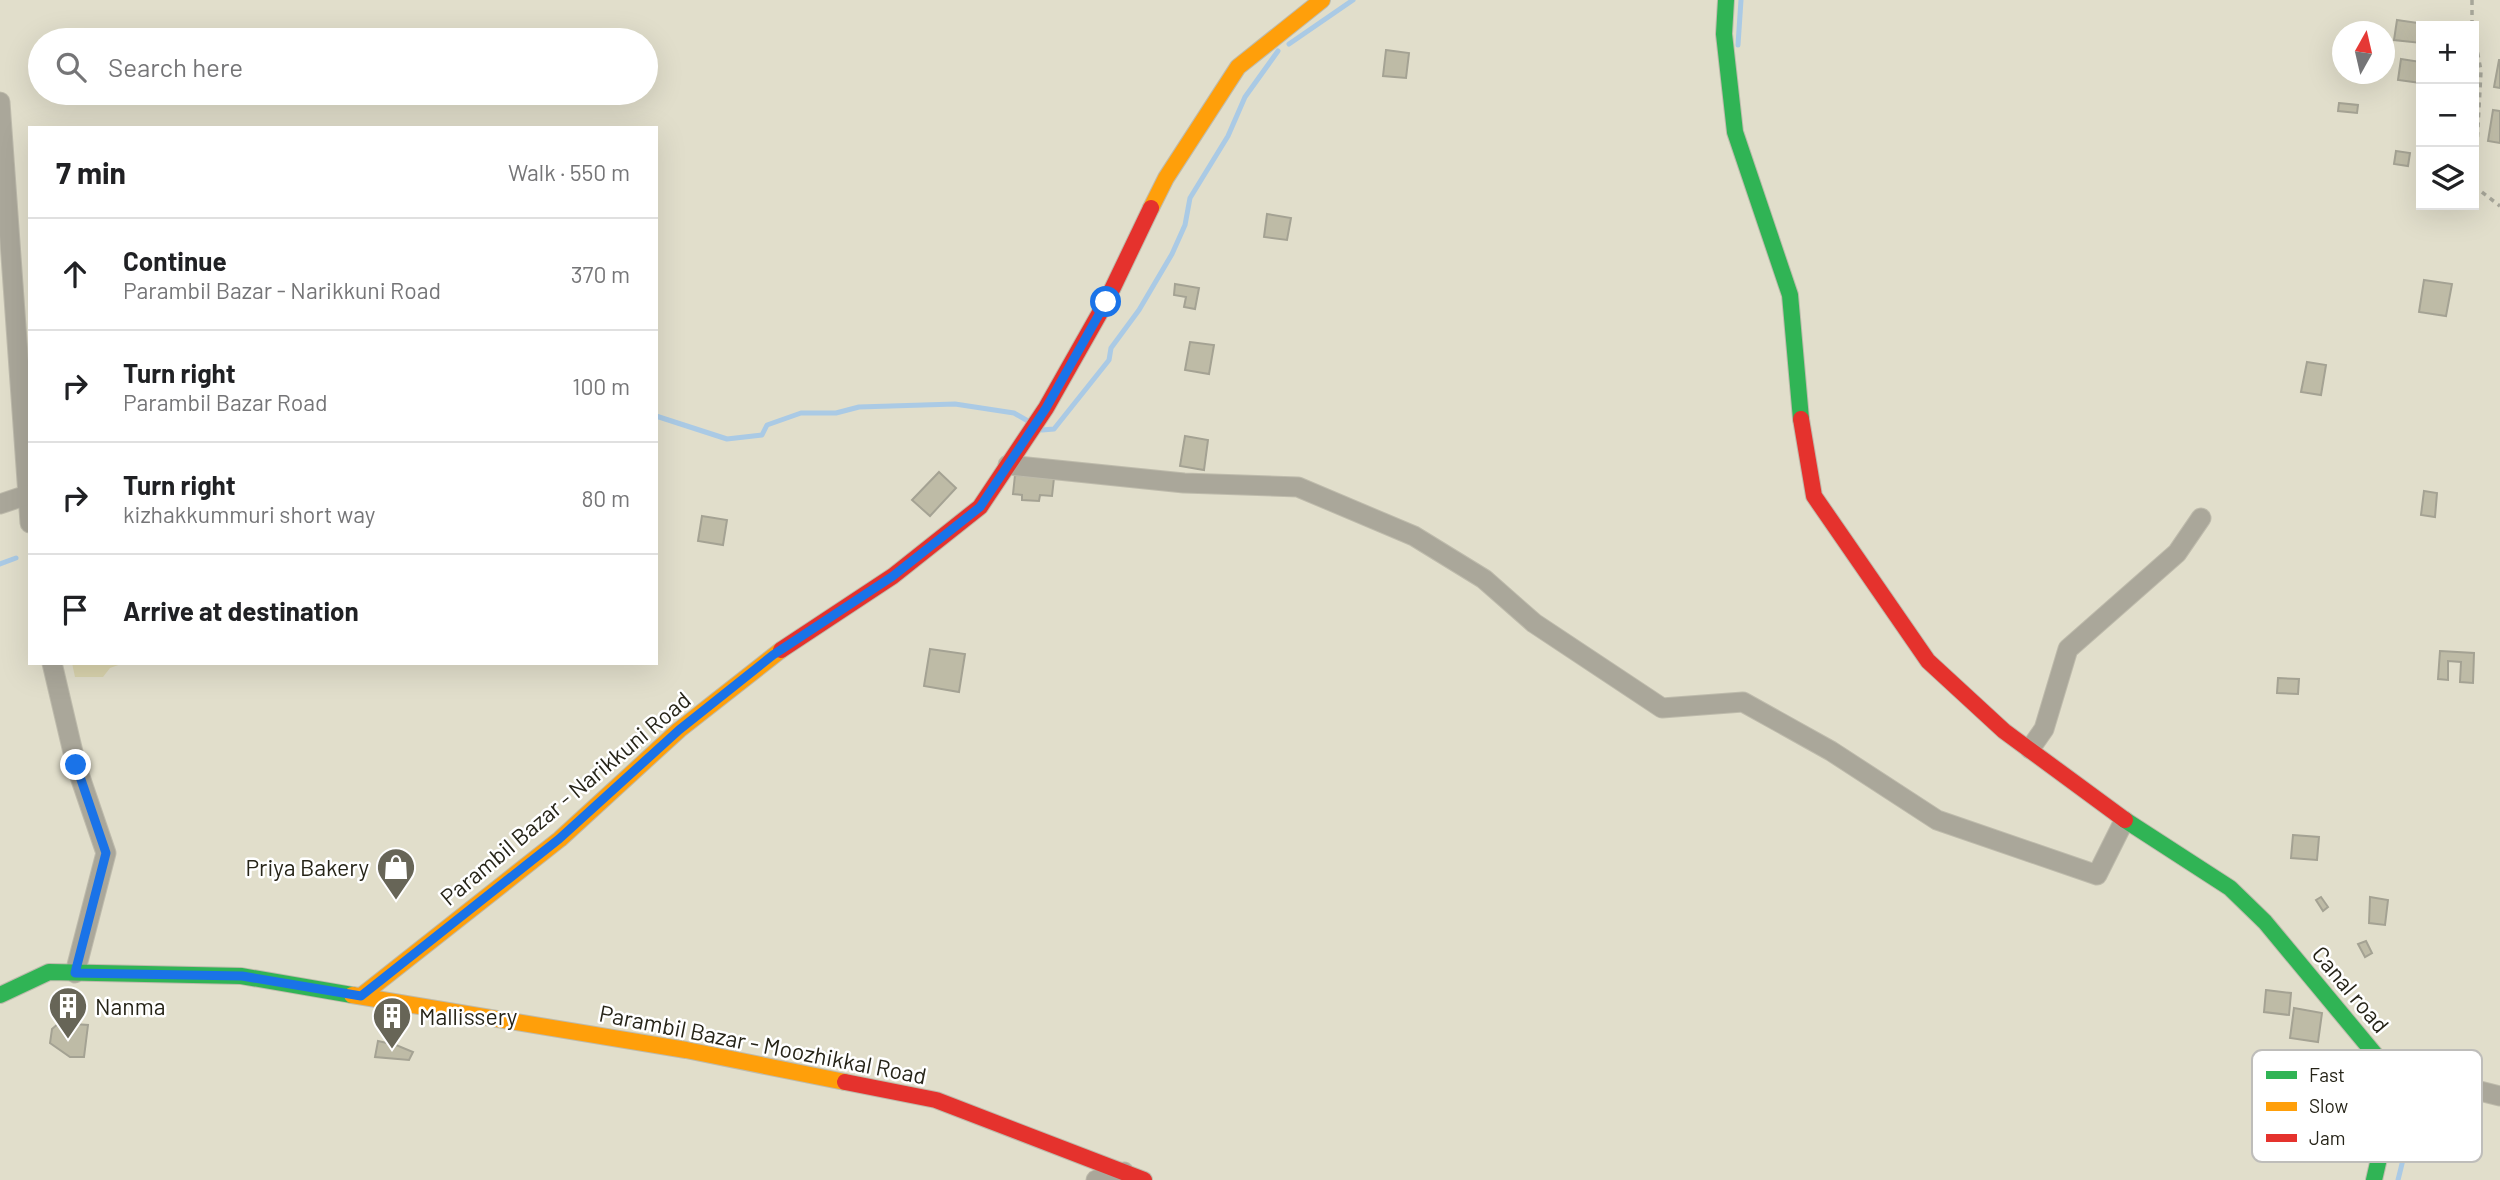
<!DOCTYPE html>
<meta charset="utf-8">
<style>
body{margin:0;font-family:Barlow,sans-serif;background:#f6f6f6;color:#202124}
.controls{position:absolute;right:21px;top:21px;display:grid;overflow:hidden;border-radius:0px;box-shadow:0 7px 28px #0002}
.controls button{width:63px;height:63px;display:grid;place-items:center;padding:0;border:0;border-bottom:2px solid #e0e0e0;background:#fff;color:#202124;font:35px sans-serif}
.compass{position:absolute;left:2332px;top:21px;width:63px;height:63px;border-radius:50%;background:#fff;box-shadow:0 7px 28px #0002;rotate:8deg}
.stop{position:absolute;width:21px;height:21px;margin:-16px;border:5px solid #1a73e8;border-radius:50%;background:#fff}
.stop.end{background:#1a73e8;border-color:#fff;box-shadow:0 2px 7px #0008}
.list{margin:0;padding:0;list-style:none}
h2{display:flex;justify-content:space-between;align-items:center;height:91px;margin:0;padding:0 28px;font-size:30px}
h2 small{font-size:23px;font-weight:400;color:#757577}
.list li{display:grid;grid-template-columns:46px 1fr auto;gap:21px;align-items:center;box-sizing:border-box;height:112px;padding:0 28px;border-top:2px solid #e0e0e0}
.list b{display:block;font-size:26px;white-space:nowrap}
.list p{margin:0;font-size:23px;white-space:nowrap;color:#757577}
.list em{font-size:23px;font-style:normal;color:#757577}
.icon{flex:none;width:38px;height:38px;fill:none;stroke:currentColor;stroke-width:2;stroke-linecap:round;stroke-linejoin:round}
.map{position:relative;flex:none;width:2500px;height:1180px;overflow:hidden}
.search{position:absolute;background:#fff;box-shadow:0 7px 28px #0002;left:28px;top:28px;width:630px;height:77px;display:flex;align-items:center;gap:18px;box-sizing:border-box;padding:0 24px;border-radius:38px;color:#757577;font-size:26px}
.panel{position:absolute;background:#fff;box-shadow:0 7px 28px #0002;left:28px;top:126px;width:630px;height:539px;border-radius:0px}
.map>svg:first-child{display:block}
.green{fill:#d9d3ad}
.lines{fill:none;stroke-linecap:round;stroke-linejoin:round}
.stream{stroke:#aacae5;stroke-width:5}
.building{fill:#bebba6;stroke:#a4a293;stroke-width:2}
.street-casing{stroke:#bebbac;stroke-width:21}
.fast-casing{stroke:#bebbac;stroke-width:18}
.slow-casing{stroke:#bebbac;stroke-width:18}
.jam-casing{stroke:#bebbac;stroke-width:18}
.path{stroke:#a7a699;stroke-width:3.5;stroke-dasharray:5 5;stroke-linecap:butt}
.street{stroke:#aaa79a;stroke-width:19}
.fast{stroke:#30b455;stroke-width:16}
.slow{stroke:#ff9f0a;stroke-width:16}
.jam{stroke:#e5322d;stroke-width:16}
.route{stroke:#1a73e8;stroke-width:9}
.labels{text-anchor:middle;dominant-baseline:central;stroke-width:5;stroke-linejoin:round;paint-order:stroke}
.street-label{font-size:23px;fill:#262418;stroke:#fff}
.poi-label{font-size:23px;fill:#262418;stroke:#fff;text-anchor:start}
.key{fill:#fff;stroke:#bebdba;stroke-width:2}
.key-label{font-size:19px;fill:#262418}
</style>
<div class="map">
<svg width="2500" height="1180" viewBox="0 0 2500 1180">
<rect width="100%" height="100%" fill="#e1decb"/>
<polygon class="green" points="72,663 124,663 110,668 103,677 75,677"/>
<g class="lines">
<g class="stream">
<polyline points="1289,44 1353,0"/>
<polyline points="1738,45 1741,0"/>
<polyline points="656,416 727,439 762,435 767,425 801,413 836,413 859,407 955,404 1014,413 1028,421"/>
<polyline points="1042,430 1054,429 1109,360 1111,348 1139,310 1172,254 1185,225 1190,198 1228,136 1245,97 1278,51"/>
<polyline points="0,564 16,558"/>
<path d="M 2398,1180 C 2405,1151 2417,1113 2404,1084"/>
</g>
</g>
<g class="building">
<polygon points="2397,20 2432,25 2432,26 2421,26 2421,43 2394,40"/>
<polygon points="1386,50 1409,53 1406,78 1383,76"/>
<polygon points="2401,59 2421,62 2421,83 2398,80"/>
<polygon points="2499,60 2500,60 2500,88 2494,87"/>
<polygon points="2339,103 2358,105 2357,113 2338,111"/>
<polygon points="2493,110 2500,111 2500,143 2488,141"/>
<polygon points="2396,151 2410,153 2408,166 2394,164"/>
<polygon points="1267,214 1291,218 1287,240 1264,237"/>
<polygon points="2424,280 2452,284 2446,316 2419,312"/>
<polygon points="1175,284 1199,288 1195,309 1184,307 1186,297 1174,295"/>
<polygon points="1190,342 1214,345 1209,374 1185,370"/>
<polygon points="2307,362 2326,365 2321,395 2301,392"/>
<polygon points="1185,436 1208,440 1204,470 1180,466"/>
<polygon points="939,472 956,488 930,516 912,500"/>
<polygon points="1015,475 1054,478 1052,496 1040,495 1039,501 1022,500 1022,495 1013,494"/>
<polygon points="2424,491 2437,493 2435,517 2421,515"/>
<polygon points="702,516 727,520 723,545 698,541"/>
<polygon points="930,649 965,654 959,692 924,686"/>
<polygon points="2440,651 2474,653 2473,683 2460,682 2461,662 2448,661 2448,680 2438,679"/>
<polygon points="2278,678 2299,679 2298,694 2277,693"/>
<polygon points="2293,835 2319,837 2317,860 2291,858"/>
<polygon points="2321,897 2328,907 2323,911 2316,900"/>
<polygon points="2370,897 2388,900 2385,925 2369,923"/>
<polygon points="2366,941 2372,953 2365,957 2358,944"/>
<polygon points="2266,990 2291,993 2289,1015 2264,1012"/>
<polygon points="2294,1008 2322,1013 2318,1042 2290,1038"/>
<polygon points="59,1023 88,1025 84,1057 70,1057 50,1043 52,1029"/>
<polygon points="378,1041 396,1045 413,1052 409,1060 375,1057"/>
</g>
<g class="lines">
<g class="street-casing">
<g id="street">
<polyline points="0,102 30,523"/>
<polyline points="1008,465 1184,483 1298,487 1414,536 1484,579 1534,623 1662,708 1743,702 1831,751 1937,820 2097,875 2124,821"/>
<polyline points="0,504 27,495"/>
<polyline points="52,663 76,765 106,853 75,973"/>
<polyline points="2030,749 2044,729 2068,649 2177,553 2201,518"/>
<polyline points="2391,1080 2448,1083 2500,1096"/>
<polyline points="1096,1180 1124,1172"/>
</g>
</g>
<g class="fast-casing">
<g id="fast">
<polyline points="1726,0 1724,34 1735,132 1790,295 1801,419"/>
<polyline points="2125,820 2230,888 2265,922 2388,1070 2390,1111 2374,1180"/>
<polyline points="0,995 49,972 241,976 352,995"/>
</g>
</g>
<g class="slow-casing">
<g id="slow">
<polyline points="1151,208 1166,178 1238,67 1322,0"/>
<polyline points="352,995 686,1050 845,1082"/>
<polyline points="361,996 560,839 679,730 781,650"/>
</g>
</g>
<g class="jam-casing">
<g id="jam">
<polyline points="1801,419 1814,496 1928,661 2004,731 2125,820"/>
<polyline points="781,650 893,576 980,507 1046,408 1106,302 1151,208"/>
<polyline points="845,1082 936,1100 1144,1180"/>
</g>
</g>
<g class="path">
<polyline points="2472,0 2472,26"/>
<polyline points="2474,33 2481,71 2477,146 2474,157"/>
<polyline points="2474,186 2500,206"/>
</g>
<use href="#street" class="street"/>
<use href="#fast" class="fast"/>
<use href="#slow" class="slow"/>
<use href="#jam" class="jam"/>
</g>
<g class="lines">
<polyline class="route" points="76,765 106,853 75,973 242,976 361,996 559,839 679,730 773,655 893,576 980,507 1046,408 1106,302"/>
</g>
<defs>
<g id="shop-pin" transform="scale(2.0125)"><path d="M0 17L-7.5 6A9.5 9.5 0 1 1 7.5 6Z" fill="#676557" stroke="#fff"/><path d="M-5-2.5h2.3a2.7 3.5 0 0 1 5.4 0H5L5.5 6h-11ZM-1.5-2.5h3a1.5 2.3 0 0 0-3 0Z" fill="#fff"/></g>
<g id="building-pin" transform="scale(2.0125)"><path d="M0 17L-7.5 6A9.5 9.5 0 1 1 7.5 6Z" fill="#676557" stroke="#fff"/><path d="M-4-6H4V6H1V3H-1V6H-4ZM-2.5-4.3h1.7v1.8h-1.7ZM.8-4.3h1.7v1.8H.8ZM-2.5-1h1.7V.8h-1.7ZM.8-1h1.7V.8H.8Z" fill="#fff"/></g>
</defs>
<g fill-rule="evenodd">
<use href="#shop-pin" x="396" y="867"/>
<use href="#building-pin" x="68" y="1006"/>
<use href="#building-pin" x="392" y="1016"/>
</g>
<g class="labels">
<g class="street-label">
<text transform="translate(565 798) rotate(-40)">Parambil Bazar - Narikkuni Road</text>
<text transform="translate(2351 989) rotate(50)">Canal road</text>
<text transform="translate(763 1044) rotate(11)">Parambil Bazar - Moozhikkal Road</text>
</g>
<g class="poi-label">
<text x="369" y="867" text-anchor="end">Priya Bakery</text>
<text x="95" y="1006">Nanma</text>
<text x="419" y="1016">Mallissery</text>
</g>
</g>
<rect x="2252" y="1050" width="230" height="112" rx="10" class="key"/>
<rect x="2266" y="1071" width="31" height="8" fill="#30b455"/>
<rect x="2266" y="1102" width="31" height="9" fill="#ff9f0a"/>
<rect x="2266" y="1134" width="31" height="8" fill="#e5322d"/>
<g class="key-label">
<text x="2309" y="1082">Fast</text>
<text x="2309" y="1113">Slow</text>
<text x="2309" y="1145">Jam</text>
</g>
</svg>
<div class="controls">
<button>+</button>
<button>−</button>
<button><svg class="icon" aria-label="layers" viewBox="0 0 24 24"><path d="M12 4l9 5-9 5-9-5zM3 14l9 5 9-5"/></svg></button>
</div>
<svg class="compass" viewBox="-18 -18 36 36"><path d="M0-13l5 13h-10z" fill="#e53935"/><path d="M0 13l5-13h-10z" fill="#757577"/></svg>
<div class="stop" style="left:1106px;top:302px"></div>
<div class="stop end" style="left:76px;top:765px"></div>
<div class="search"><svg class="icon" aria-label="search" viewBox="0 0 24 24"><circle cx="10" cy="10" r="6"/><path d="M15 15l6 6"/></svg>Search here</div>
<section class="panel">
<h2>7 min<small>Walk · 550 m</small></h2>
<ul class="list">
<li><svg class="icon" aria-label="ahead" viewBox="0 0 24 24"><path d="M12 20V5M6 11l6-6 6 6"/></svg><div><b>Continue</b><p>Parambil Bazar - Narikkuni Road</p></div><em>370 m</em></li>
<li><svg class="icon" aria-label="right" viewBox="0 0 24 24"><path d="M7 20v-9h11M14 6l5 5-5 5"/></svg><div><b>Turn right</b><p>Parambil Bazar Road</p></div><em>100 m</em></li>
<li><svg class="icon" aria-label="right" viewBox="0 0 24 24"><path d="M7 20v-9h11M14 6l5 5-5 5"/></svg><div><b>Turn right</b><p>kizhakkummuri short way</p></div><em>80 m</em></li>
<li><svg class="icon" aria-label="arrive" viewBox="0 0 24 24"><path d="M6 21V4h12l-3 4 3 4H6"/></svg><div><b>Arrive at destination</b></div></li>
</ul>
</section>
</div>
